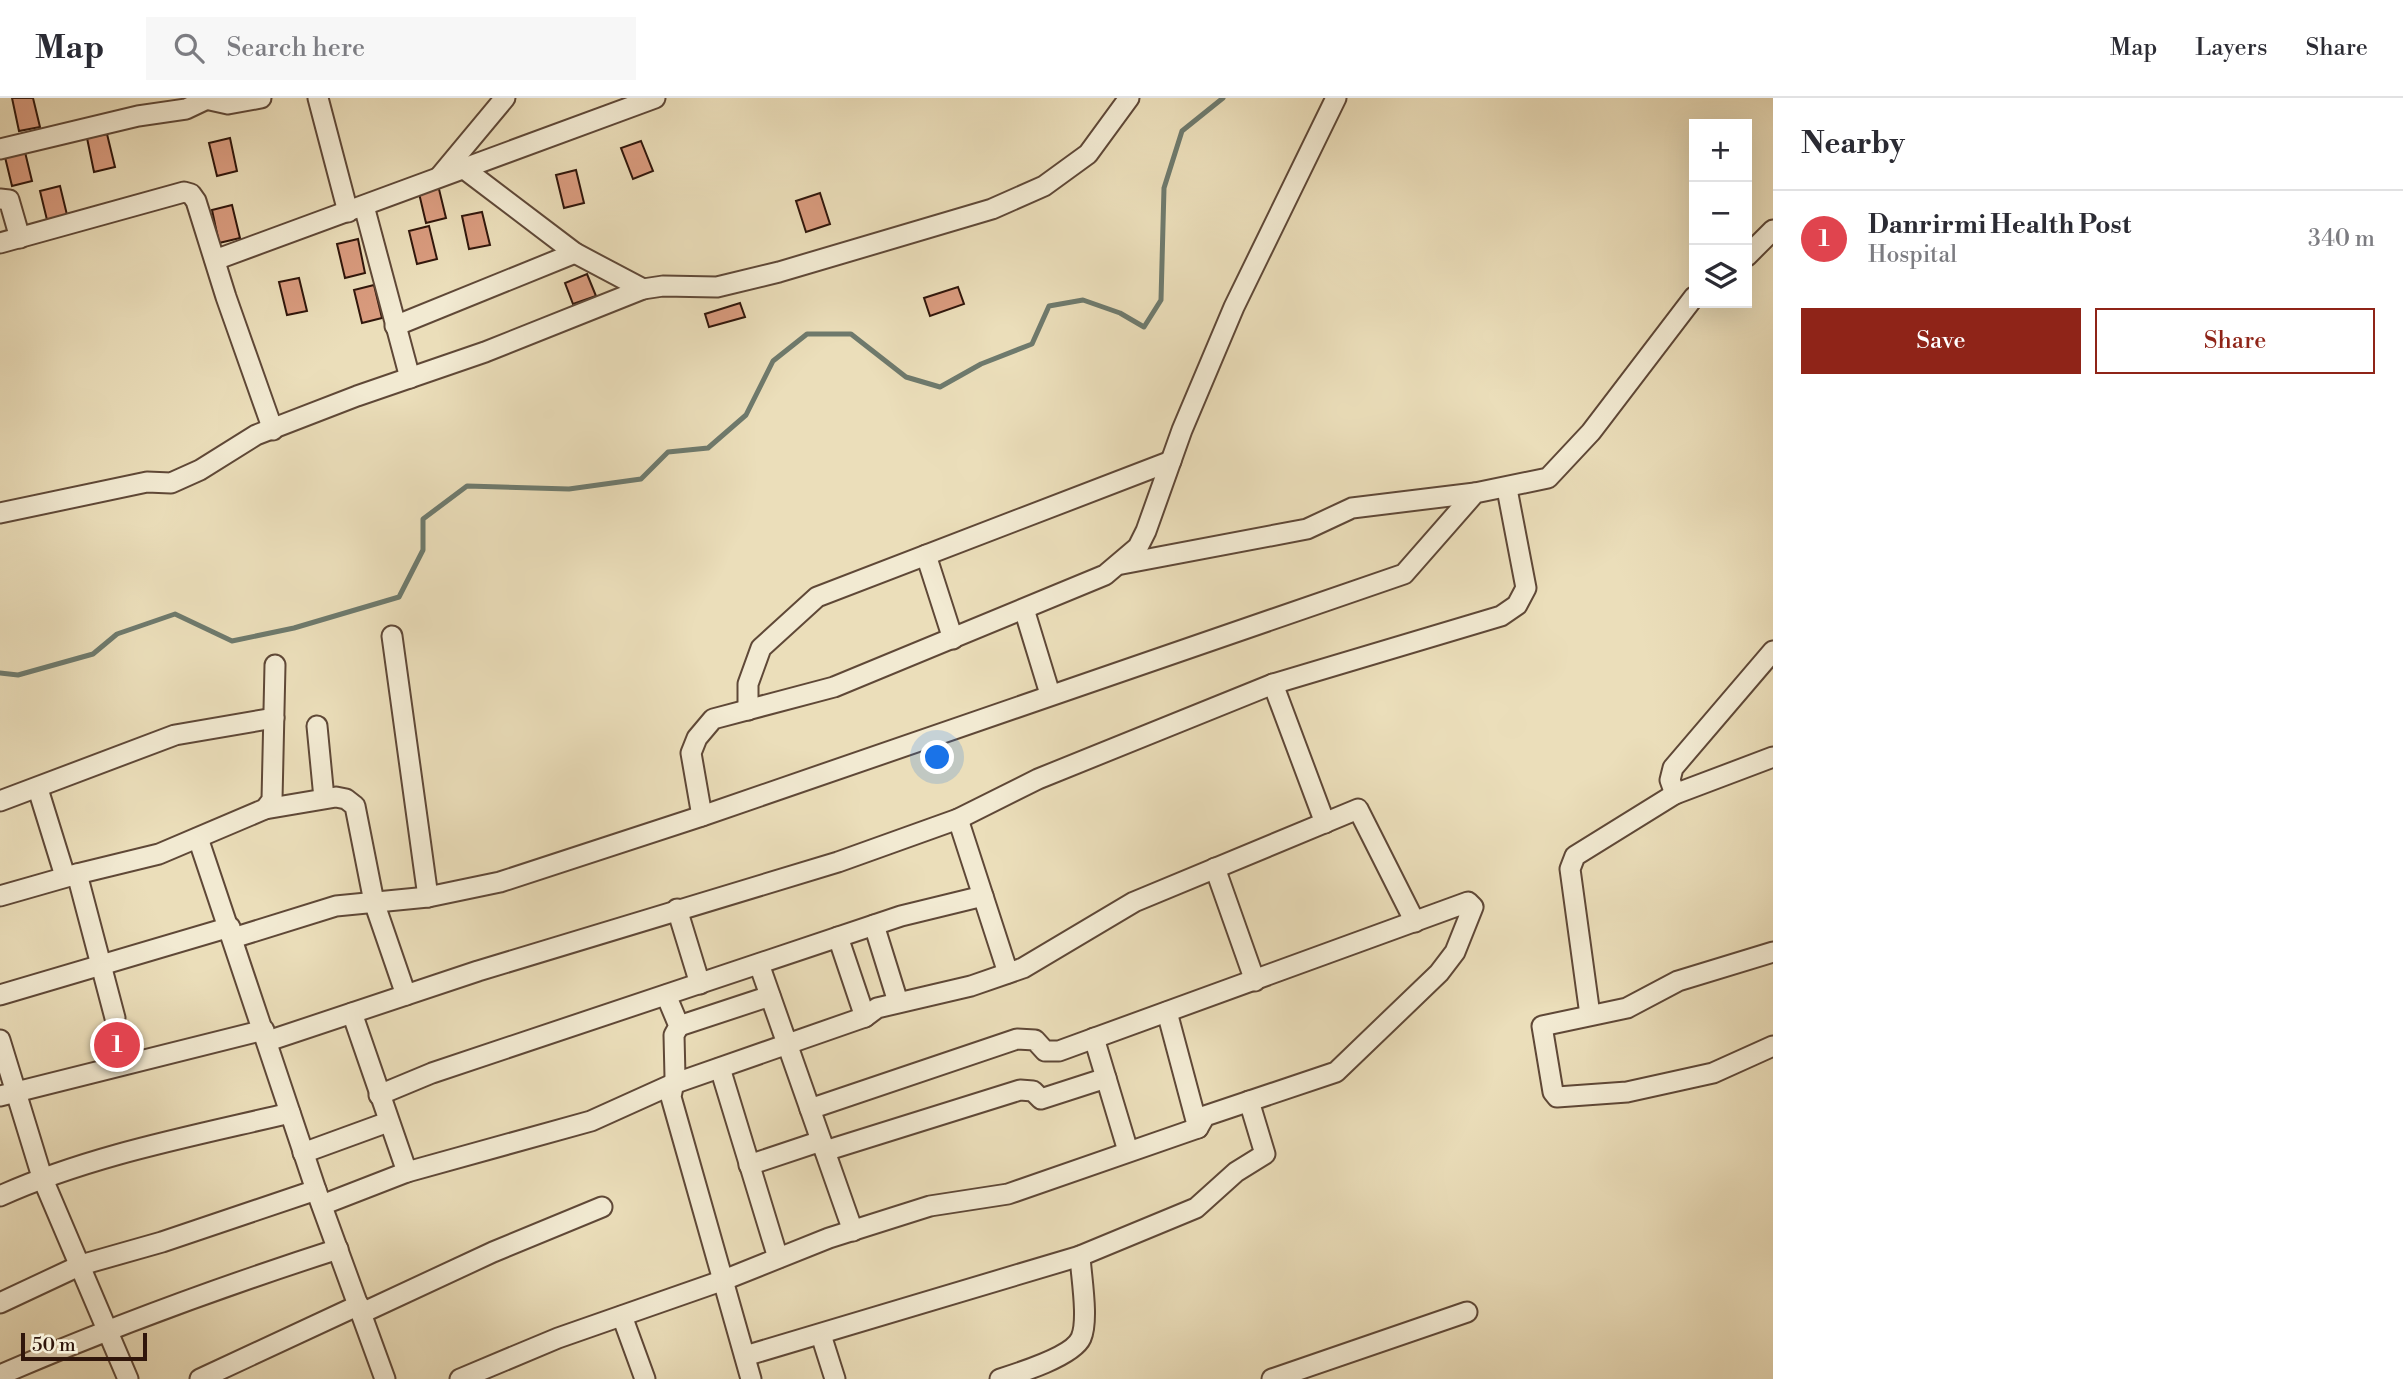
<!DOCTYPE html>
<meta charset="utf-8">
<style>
body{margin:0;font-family:"Libre Bodoni",serif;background:#f7f7f7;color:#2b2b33}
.controls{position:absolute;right:21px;top:21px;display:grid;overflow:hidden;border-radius:0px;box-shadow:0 7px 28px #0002}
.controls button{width:63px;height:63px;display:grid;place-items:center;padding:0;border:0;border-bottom:2px solid #e1e1e2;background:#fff;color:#2b2b33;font:35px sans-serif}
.scale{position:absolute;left:21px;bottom:18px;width:126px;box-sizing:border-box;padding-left:7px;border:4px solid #30160b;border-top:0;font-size:19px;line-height:24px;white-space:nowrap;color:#30160b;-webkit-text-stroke:5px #f2ead2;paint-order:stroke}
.you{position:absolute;left:938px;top:660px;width:24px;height:24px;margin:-18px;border:5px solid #fff;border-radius:50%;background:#1a73e8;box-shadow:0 0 0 10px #1a73e833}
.badge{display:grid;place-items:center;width:46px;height:46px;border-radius:50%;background:#8f2418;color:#fff;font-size:23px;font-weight:700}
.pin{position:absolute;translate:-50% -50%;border:4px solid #fff;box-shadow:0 2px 7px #0006}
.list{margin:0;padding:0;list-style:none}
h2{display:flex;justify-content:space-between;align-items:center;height:91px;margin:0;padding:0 28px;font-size:30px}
h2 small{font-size:23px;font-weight:400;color:#7c7c81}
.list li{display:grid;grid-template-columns:46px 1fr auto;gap:21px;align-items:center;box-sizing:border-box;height:98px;padding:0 28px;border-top:2px solid #e1e1e2}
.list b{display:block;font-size:26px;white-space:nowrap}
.list p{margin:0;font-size:23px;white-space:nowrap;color:#7c7c81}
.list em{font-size:23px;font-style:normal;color:#7c7c81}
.actions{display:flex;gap:14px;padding:21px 28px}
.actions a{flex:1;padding:16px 0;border:2px solid #8f2418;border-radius:0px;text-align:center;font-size:24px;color:#8f2418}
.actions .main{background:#8f2418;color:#fff}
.icon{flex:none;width:38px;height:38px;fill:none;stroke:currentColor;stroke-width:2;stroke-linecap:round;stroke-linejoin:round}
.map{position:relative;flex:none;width:1773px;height:1281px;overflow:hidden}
header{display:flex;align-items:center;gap:42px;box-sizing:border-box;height:98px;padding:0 35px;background:#fff;border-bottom:2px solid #e1e1e2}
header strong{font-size:33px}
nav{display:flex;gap:38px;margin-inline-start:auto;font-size:24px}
.search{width:490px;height:63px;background:#f7f7f7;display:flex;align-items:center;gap:18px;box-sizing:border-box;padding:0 24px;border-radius:0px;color:#7c7c81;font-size:26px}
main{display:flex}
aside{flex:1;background:#fff}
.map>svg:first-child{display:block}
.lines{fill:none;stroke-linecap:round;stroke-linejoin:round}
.stream{stroke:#6e7a6d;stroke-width:5}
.building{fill:#d99b7e;stroke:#30160b;stroke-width:2}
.street-casing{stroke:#5f4837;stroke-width:23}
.street{stroke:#f2ead2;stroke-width:19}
</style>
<header>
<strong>Map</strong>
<div class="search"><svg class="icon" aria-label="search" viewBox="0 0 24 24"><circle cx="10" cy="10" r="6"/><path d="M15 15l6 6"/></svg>Search here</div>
<nav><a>Map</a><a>Layers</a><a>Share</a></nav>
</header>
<main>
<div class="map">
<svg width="1773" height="1281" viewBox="0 0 1773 1281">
<rect width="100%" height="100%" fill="#ebdeba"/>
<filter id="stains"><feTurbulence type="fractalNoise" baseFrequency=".00286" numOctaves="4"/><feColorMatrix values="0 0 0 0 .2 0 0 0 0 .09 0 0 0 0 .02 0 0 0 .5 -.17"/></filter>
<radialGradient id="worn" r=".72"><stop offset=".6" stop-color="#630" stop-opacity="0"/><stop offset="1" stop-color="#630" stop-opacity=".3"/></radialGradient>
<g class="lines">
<polyline class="stream" points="0,575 18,577 93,556 117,536 175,516 232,543 294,530 399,499 423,452 423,421 467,388 569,391 641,381 668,354 708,350 746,317 773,263 807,236 851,236 906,279 940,289 981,266 1032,246 1049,208 1083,202 1120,215 1144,229 1161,202 1164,90 1182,33 1223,0"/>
</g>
<g class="building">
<polygon points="12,0 33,0 40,29 19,33"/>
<polygon points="107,36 115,69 94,74 87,40"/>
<polygon points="230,40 237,73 217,78 209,45"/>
<polygon points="641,43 653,73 633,81 621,50"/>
<polygon points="24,50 32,83 12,88 4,55"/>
<polygon points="576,72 584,105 564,110 556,77"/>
<polygon points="438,87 446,120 426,125 418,91"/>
<polygon points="60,88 68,121 48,126 40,93"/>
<polygon points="820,95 830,126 806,134 796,103"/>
<polygon points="232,107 240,140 219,145 212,112"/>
<polygon points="482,114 490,147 469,151 462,118"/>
<polygon points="429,128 437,161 417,166 409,133"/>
<polygon points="358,141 365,175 345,180 337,146"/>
<polygon points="587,176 596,198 573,206 565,185"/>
<polygon points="299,180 307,213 287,217 279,184"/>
<polygon points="374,187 382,220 362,225 354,192"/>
<polygon points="958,189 964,206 930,218 924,200"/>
<polygon points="740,205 745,219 709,229 705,216"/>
<polygon points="131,931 138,954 104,964 97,940"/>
</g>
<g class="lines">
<g class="street-casing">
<g id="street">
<polyline points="201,0 228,6 261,0"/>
<polyline points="318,0 348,114"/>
<polyline points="0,51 138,18 186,11 205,2"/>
<polyline points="463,70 575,155 643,191 663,188 717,189 779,174 992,111 1044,88 1088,56 1129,0"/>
<polyline points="440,78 505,0"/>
<polyline points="0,101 9,102 20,140"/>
<polyline points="364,108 410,280"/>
<polyline points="0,145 184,94 191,96 196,103 226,199 273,332"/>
<polyline points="1747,158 1773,132"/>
<polyline points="215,162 655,0"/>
<polyline points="395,228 575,155"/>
<polyline points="0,415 147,384 171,385 200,372 256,337 357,298 485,254 643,191"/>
<polyline points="926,457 953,541"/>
<polyline points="1122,466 1307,431 1352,410 1475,395"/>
<polyline points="1024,511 1050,596"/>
<polyline points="392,538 428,799"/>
<polyline points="1273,586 1325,725"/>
<polyline points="748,612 748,586 761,550 817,499 1171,363"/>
<polyline points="317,628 324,700"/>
<polyline points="38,691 65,778"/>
<polyline points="1675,696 1670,682 1673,670 1773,553"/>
<polyline points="0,703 175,637 274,620"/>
<polyline points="265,711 336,699 346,701 355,708 374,804 406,897"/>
<polyline points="702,718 691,655 697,640 713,621 834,589 1105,477 1138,449 1146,433 1182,332 1234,209 1336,0"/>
<polyline points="958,721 1008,875"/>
<polyline points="198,740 316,1092 385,1281"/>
<polyline points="1215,770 1255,883"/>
<polyline points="77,776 159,756 265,711 272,702 275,567"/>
<polyline points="0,798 77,776 115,920"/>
<polyline points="677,811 700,886"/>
<polyline points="874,827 898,904"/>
<polyline points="838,839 865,919"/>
<polyline points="233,840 336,808 428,799 500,784 702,718 1404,476 1475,395 1548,380 1591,334 1694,199"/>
<polyline points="1773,854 1678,883 1627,910 1542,928 1553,994 1557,999 1627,994 1713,975 1773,948"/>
<polyline points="759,866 853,1133"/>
<polyline points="0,897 230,829"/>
<polyline points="666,897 679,928 674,937 675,979 671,999 751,1281"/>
<polyline points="1167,914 1198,1030"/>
<polyline points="352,915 407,1074"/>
<polyline points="1590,917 1570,771 1575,758 1675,696 1773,659"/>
<polyline points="679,928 770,898"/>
<polyline points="1094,940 1128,1053"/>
<polyline points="0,942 42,1079 128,1281"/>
<polyline points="268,943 478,873 838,764 958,721 1038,681 1273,586 1501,518 1517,507 1526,490 1507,391"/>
<polyline points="720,970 778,1160"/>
<polyline points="379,997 432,975 901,818 983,798"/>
<polyline points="0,998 264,932"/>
<polyline points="825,1053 1020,992 1033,993 1041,1001 1106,980"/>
<polyline points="303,1055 388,1024"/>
<polyline points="749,1067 821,1043"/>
<path d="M 0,1098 C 91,1057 193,1038 290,1015"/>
<polyline points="322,1107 407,1074 591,1023 673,986 865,919 877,910 971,888 1023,870 1134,804 1358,711 1415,824"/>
<polyline points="0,1205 81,1167 162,1144 316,1092"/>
<polyline points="362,1215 493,1154 602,1109"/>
<polyline points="622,1218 645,1281"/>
<polyline points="821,1237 835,1281"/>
<polyline points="745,1258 1080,1158 1196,1110 1236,1074 1265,1056 1249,1003"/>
<path d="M 0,1277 C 111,1229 223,1188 338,1151"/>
<polyline points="200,1281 359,1207"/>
<polyline points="460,1281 558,1240 724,1182 829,1140 930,1108 1008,1096 1198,1030 1205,1018 1336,974 1439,875 1455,854 1473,809 1468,804 1059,953 1045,953 1035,942 1017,941 810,1011"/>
<path d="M 1000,1281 C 1019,1275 1073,1258 1081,1240 C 1089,1222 1081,1178 1080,1158"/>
<polyline points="1272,1281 1467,1214"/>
</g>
</g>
<use href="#street" class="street"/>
</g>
<rect width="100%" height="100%" filter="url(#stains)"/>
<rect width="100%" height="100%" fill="url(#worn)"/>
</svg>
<div class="controls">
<button>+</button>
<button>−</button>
<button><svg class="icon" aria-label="layers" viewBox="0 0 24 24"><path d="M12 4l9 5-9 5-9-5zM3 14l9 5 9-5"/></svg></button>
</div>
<div class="scale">50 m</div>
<div class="you"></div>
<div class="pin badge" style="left:117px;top:947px;background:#e0444e">1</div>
</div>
<aside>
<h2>Nearby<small></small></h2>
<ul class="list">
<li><span class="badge" style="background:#e0444e">1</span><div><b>Danrirmi Health Post</b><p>Hospital</p></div><em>340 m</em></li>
</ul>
<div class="actions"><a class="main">Save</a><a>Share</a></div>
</aside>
</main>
